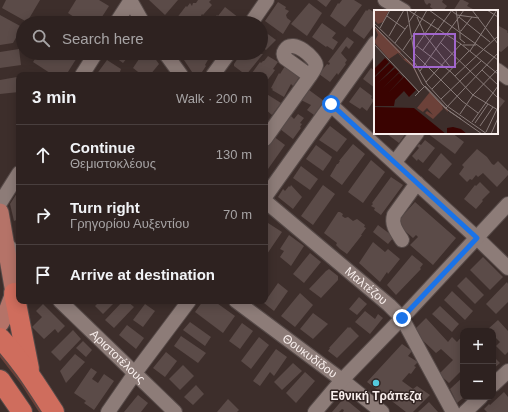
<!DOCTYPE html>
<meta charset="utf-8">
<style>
body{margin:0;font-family:Helvetica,sans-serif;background:#3a2f2d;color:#f1f3f6}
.controls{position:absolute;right:12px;bottom:12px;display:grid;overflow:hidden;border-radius:8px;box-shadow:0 2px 10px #0003}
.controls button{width:36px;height:36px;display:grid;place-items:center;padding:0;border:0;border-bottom:1px solid #493f3e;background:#2e2220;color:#f1f3f6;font:20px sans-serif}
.stop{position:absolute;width:12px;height:12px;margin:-9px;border:3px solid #1a73e8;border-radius:50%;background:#fff}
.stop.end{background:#1a73e8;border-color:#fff;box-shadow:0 1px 4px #0008}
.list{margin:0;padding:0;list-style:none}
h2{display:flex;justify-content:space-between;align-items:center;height:52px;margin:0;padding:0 16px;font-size:17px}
h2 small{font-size:13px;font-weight:400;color:#a7a4a5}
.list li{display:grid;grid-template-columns:26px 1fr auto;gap:12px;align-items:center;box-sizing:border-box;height:60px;padding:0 16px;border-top:1px solid #493f3e}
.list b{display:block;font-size:15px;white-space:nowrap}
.list p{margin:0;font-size:13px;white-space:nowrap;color:#a7a4a5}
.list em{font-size:13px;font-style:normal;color:#a7a4a5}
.icon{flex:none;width:22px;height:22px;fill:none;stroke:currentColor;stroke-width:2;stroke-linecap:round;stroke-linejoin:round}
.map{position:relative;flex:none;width:508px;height:412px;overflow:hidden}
.search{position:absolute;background:#2e2220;box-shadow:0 2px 10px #0003;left:16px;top:16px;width:252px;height:44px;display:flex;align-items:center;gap:10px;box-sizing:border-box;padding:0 14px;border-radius:22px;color:#a7a4a5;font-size:15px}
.panel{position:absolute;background:#2e2220;box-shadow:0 2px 10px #0003;left:16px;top:72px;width:252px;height:232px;border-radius:8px}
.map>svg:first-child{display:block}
.green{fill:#6c4139}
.building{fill:#5b4b48}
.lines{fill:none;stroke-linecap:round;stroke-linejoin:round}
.minor-casing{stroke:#564a48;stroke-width:16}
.major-casing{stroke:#564a48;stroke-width:19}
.highway-casing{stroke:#564a48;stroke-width:22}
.minor{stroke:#8d7c78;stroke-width:14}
.major{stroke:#b57368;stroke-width:17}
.highway{stroke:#cf6d5d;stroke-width:20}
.route{stroke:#1a73e8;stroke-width:5}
.poi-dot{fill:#54cade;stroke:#322422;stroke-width:1.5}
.labels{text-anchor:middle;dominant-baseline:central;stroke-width:3;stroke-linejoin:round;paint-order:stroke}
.street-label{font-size:12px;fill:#f9efed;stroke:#322422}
.poi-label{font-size:12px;font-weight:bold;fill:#f9efed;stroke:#322422}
.inset-road{fill:none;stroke:#887b79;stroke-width:1}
.view{fill:#a166cd;fill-opacity:0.15;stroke:#a166cd;stroke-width:2}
.inset-edge{fill:none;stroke:#f9efed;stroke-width:2}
</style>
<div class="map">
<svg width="508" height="412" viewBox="0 0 508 412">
<rect width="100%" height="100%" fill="#3d2e2b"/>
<polygon class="green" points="0,353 14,368 43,412 39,412 21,384 0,357"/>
<g class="building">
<polygon points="6,0 40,0 27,22 2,8"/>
<polygon points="76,0 99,0 109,6 98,23 83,23 68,13"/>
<polygon points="149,0 178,0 165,15"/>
<polygon points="198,0 211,0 209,2 212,5 203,15 202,14 198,21 197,20 194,23 173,23 186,6 187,7 190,3 192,6 193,3 196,3"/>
<polygon points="317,0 331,0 326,7"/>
<polygon points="342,0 354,0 362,5 345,27 330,16 338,3 339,4"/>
<polygon points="424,0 443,0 442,2 447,6 443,11 436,11 430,7 431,4 429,3 427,5 425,3"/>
<polygon points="460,0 463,0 469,3 467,6 477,11 453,11"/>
<polygon points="278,2 286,7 285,9 289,11 286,15 287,18 291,21 283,34 265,21"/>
<polygon points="309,3 322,13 307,36 291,24"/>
<polygon points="225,7 239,18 235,23 210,23 217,15 218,16"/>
<polygon points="369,9 375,13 375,24 364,39 353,31 353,30 366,10 367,11"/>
<polygon points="0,15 22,27 13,43 0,45"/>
<polygon points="322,23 336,33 332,38 338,42 333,50 327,46 326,47 312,37"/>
<polygon points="499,26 508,31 507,32 508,33 508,46 501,52 497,50 497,28"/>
<polygon points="261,29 276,40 266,50 261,46"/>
<polygon points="347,37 354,42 349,49 346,46 341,53 347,60 345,63 346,64 338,75 337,73 330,82 319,74 327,64 329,65 330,63 328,62"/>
<polygon points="19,49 21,65 0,68 0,52"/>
<polygon points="39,53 80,53 66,75 53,75 33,62"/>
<polygon points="113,53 131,53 123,63 112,55"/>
<polygon points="146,53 151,53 159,64 150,75 142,75 133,68 139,59"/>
<polygon points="184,53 202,53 209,58 205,65 206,66 200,75 194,75 182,57"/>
<polygon points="242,53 263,54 246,75 234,66 234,64 238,58 239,59"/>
<polygon points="268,56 278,62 273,69 275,70 273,73 265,83 265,75 254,75 252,73 260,62 261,63 263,61 264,61"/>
<polygon points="107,60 121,69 120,72 125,75 96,75"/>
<polygon points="285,66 300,76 293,86 291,84 284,97 272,90 273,89 271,88 279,73 280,74"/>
<polygon points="371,68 375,71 375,88 363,79"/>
<polygon points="17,77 19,92 0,94 0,80"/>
<polygon points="360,87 372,96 371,98 374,100 367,111 362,107 360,109 349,102"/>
<polygon points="309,90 324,101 314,115 307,110 311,105 301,100"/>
<polygon points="265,93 281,103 272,115 265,109"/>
<polygon points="497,95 505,101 497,111"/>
<polygon points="298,114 304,118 300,123 302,124 300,127 301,128 293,139 280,129 290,115 294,119"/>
<polygon points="330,126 347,139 337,152 319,140"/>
<polygon points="388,133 406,133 399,143 387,134"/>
<polygon points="427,133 452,133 464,142 455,154"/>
<polygon points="273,136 285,145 268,169 265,167 265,147"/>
<polygon points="425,140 435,148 423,163 418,159 417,161 412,156 419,148 417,146 419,144 421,145"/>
<polygon points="353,144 365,154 342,185 330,176 337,164 338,164 340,161 339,161"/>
<polygon points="316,145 332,157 330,161 323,171 306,159"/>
<polygon points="477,149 487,157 492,164 494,165 498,161 508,171 508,175 497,187 483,173 478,177 476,175 472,180 470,179 467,182 459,174 464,167 462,165"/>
<polygon points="441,153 452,164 439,179 428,170"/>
<polygon points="371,160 385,172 363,203 348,192"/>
<polygon points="301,166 318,179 310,190 293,178"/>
<polygon points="391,177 403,185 381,215 374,210 375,208 371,206 373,204 372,203"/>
<polygon points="480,182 490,192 482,200 483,201 476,209 464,199 475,185 476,186"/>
<polygon points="291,185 302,197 293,209 278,197 283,189 285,191 289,186 290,187"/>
<polygon points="323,185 335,194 313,225 301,216"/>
<polygon points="19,190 19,219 14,221 10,204"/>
<polygon points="415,202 456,238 433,265 410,245 418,237 416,235 413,238 396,223"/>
<polygon points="338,212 340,212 343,214 342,216 345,218 348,217 353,221 357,219 365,225 364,227 366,228 361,235 362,235 347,254 340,249 336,245 337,243 324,233"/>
<polygon points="268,223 282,232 267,254 265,252 265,224 267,226"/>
<polygon points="378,225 394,237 388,244 373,232"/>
<polygon points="289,235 304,246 291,266 280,257 284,251 280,249"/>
<polygon points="373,242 385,252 388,249 400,259 388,274 387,272 380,282 359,263"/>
<polygon points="310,253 321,262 304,283 293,274"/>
<polygon points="412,255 423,264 420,268 421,269 396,295 387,285"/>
<polygon points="483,257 503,277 490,290 470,270"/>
<polygon points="329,269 338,276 338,280 321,298 309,289 326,271"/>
<polygon points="466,277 484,295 475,304 457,286"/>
<polygon points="507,282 508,284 508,302 496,314 486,304"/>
<polygon points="278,283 288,291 274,311 264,303"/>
<polygon points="452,291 473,311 465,320 444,300"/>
<polygon points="300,293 313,305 295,327 281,316"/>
<polygon points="359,297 367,304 357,315 349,309"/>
<polygon points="100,301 116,301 103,314 95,306"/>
<polygon points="123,301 127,301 134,307 114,328 105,320"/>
<polygon points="203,301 214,301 235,316 223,333 195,312"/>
<polygon points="43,304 65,326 58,333 55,329 44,339 32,327 42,317 36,311"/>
<polygon points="145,304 155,311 143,327 133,320"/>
<polygon points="440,306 459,324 452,332 432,314"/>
<polygon points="365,311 375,319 378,314 383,318 370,334 355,322"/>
<polygon points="313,313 328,324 313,339 300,329"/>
<polygon points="426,318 448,342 452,337 457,342 463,335 463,369 449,383 439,374 453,360 441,349 436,353 413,331"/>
<polygon points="498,320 508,331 508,352 505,355 496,346 500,342 493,335 493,331 489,331 488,329"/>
<polygon points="190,322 211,337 205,346 183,330"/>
<polygon points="242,323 253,331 240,349 229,341"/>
<polygon points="127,325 144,338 136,349 119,335"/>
<polygon points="348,327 349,328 350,327 359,336 337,358 328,351 330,348 329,348"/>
<polygon points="73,330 81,339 60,361 51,352"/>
<polygon points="181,336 206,353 198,363 174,346"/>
<polygon points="259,337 269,345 251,369 241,361"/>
<polygon points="83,341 92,350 86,357 76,348"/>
<polygon points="402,344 412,351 408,356 418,362 414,366 416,367 411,374 409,373 402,381 413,389 417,386 430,395 413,412 406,412 367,382"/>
<polygon points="276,349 287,357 274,376 270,372 260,386 253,381"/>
<polygon points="166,352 177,361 165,377 153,368"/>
<polygon points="75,354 85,362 66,383 60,371"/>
<polygon points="493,356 500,363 493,369"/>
<polygon points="293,363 302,371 282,390 274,382"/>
<polygon points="183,365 194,376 180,390 169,379"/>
<polygon points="91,368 97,372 92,379 98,383 104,374 114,381 94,410 84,403 86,401 74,393"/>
<polygon points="305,372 315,381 296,403 286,393"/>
<polygon points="463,377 463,398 457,403 450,389"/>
<polygon points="196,385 204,394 193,405 184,397"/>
<polygon points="504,392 508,397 508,412 487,412 484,409 489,404 490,405"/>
<polygon points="138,395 148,403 141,412 124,412"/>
<polygon points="344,398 361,412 343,412 344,410 342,409 339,412 332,412"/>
<polygon points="228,399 239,410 237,412 217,412"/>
<polygon points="429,402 438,412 418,412"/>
</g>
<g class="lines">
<g class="minor-casing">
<g id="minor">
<polyline points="130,0 143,23"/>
<polyline points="385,0 404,11"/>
<polyline points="116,23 131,0"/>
<polyline points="251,23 267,0"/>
<polyline points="165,53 181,75"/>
<polyline points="497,70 508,78"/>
<polyline points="82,75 96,53"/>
<polyline points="213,75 229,53"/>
<polyline points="331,105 477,238 508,268"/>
<path d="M 265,139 L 310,76 C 312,73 315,69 316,65 C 316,59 293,37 285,50 C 283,53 283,55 285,58 L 310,76"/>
<polyline points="395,162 417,133"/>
<polyline points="265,197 375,43"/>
<path id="s1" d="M 265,201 L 389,305 L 402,318 L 453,412"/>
<polyline points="0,203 19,173"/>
<path d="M 402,240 C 397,232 391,225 394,215 L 417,183"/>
<polyline points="5,242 19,258"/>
<path id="s2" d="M 60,301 L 175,412"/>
<path id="s3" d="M 236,301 L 342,380 L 382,412"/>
<polyline points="493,385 508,371"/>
<polyline points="108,412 135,373 189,301"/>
<polyline points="315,412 342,380 402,318 508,204"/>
<polyline points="465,412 481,397"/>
</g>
</g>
<g class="major-casing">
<polyline id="major" points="0,212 14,293 6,314 0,324"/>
</g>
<g class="highway-casing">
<g id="highway">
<polyline points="14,293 29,369"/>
<path d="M 0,338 C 21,360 37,386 54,412"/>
<polyline points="0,380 22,412"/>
</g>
</g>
<use href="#minor" class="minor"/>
<use href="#major" class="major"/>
<use href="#highway" class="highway"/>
</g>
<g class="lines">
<polyline class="route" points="331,104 477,238 402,318"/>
</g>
<circle class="poi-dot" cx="376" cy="383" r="4"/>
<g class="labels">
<g class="street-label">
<text stroke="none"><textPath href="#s1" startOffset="132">Μαλτέζου</textPath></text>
<text stroke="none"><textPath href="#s3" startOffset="92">Θουκυδίδου</textPath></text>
<text stroke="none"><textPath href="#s2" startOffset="80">Αριστοτέλους</textPath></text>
</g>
<g class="poi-label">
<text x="376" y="396">Εθνική Τράπεζα</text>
</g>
</g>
<g transform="translate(374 10)">
<rect width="124" height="124" fill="#3d2e2b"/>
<path d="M 0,0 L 15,0 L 9,12 L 4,14 L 0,10 ZM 0,16 L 27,42 L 25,43 L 30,49 L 32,48 L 39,54 L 49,77 L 39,57 L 30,50 L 24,43 L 15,49 L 0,32 L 4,25 ZM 56,82 L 74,101 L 74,102 L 68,96 L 69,99 L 59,109 L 51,103 L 53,101 L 59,105 L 53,98 L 49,102 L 43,98 Z" fill="#6c4139"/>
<path d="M 11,48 L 15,52 L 0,67 L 0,59 ZM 16,53 L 20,57 L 4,73 L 21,58 L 25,62 L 9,78 L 25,63 L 29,67 L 14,83 L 30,67 L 42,80 L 35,87 L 30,81 L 21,90 L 20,96 L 0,96 L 0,68 ZM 0,97 L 40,98 L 72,124 L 0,124 ZM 79,117 L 87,119 L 93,124 L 73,124 L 73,118 Z" fill="#3a0301"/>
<path class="inset-road" d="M 33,0 L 41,48 L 39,52M 34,0 L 87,34 L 124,64M 55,0 L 124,50M 82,0 L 85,20M 98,0 L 124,34M 113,0 L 124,7M 78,1 L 83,5 L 105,8M 13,6 L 31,19M 43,7 L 51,25 L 77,58M 85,7 L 116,32M 35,12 L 43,0M 0,13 L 41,53 L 53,74 L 73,96 L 113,124M 0,16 L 39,56 L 48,74 L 71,98 L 108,124M 6,18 L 16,0M 86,20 L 86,29 L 91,33M 87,21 L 98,7M 15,26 L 30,0M 38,27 L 53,0M 21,33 L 34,15M 67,33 L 124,88M 0,34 L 45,82M 89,35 L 102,35M 43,36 L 77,62 L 99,85 L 124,100M 29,40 L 37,28M 40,40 L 61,9M 49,40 L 78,0M 96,41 L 123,0M 41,44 L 88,91 L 104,103M 108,60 L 124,75M 46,61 L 90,0M 81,66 L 124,26M 52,72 L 87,34M 51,76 L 75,101 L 87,109M 58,79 L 95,41M 41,86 L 51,76M 67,89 L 107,51M 72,98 L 124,43M 86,104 L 99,85 L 124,59M 98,112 L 124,76M 101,113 L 114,94M 106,116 L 119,97M 112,122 L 123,99M 117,124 L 124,108"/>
<path class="view" d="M 40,24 L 81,24 L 81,57 L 40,57 Z"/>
<rect width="124" height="124" class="inset-edge"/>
</g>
</svg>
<div class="controls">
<button>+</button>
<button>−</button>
</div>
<div class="stop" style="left:331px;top:104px"></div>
<div class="stop end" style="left:402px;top:318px"></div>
<div class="search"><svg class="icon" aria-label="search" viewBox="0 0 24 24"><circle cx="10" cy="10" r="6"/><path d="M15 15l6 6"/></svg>Search here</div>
<section class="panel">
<h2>3 min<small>Walk · 200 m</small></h2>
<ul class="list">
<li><svg class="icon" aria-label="ahead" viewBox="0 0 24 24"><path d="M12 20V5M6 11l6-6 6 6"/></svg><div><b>Continue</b><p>Θεμιστοκλέους</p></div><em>130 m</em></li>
<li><svg class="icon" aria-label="right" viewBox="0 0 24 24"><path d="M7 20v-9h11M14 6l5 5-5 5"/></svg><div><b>Turn right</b><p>Γρηγορίου Αυξεντίου</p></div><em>70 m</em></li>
<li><svg class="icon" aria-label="arrive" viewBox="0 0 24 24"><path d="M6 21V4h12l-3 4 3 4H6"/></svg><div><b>Arrive at destination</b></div></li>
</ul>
</section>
</div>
